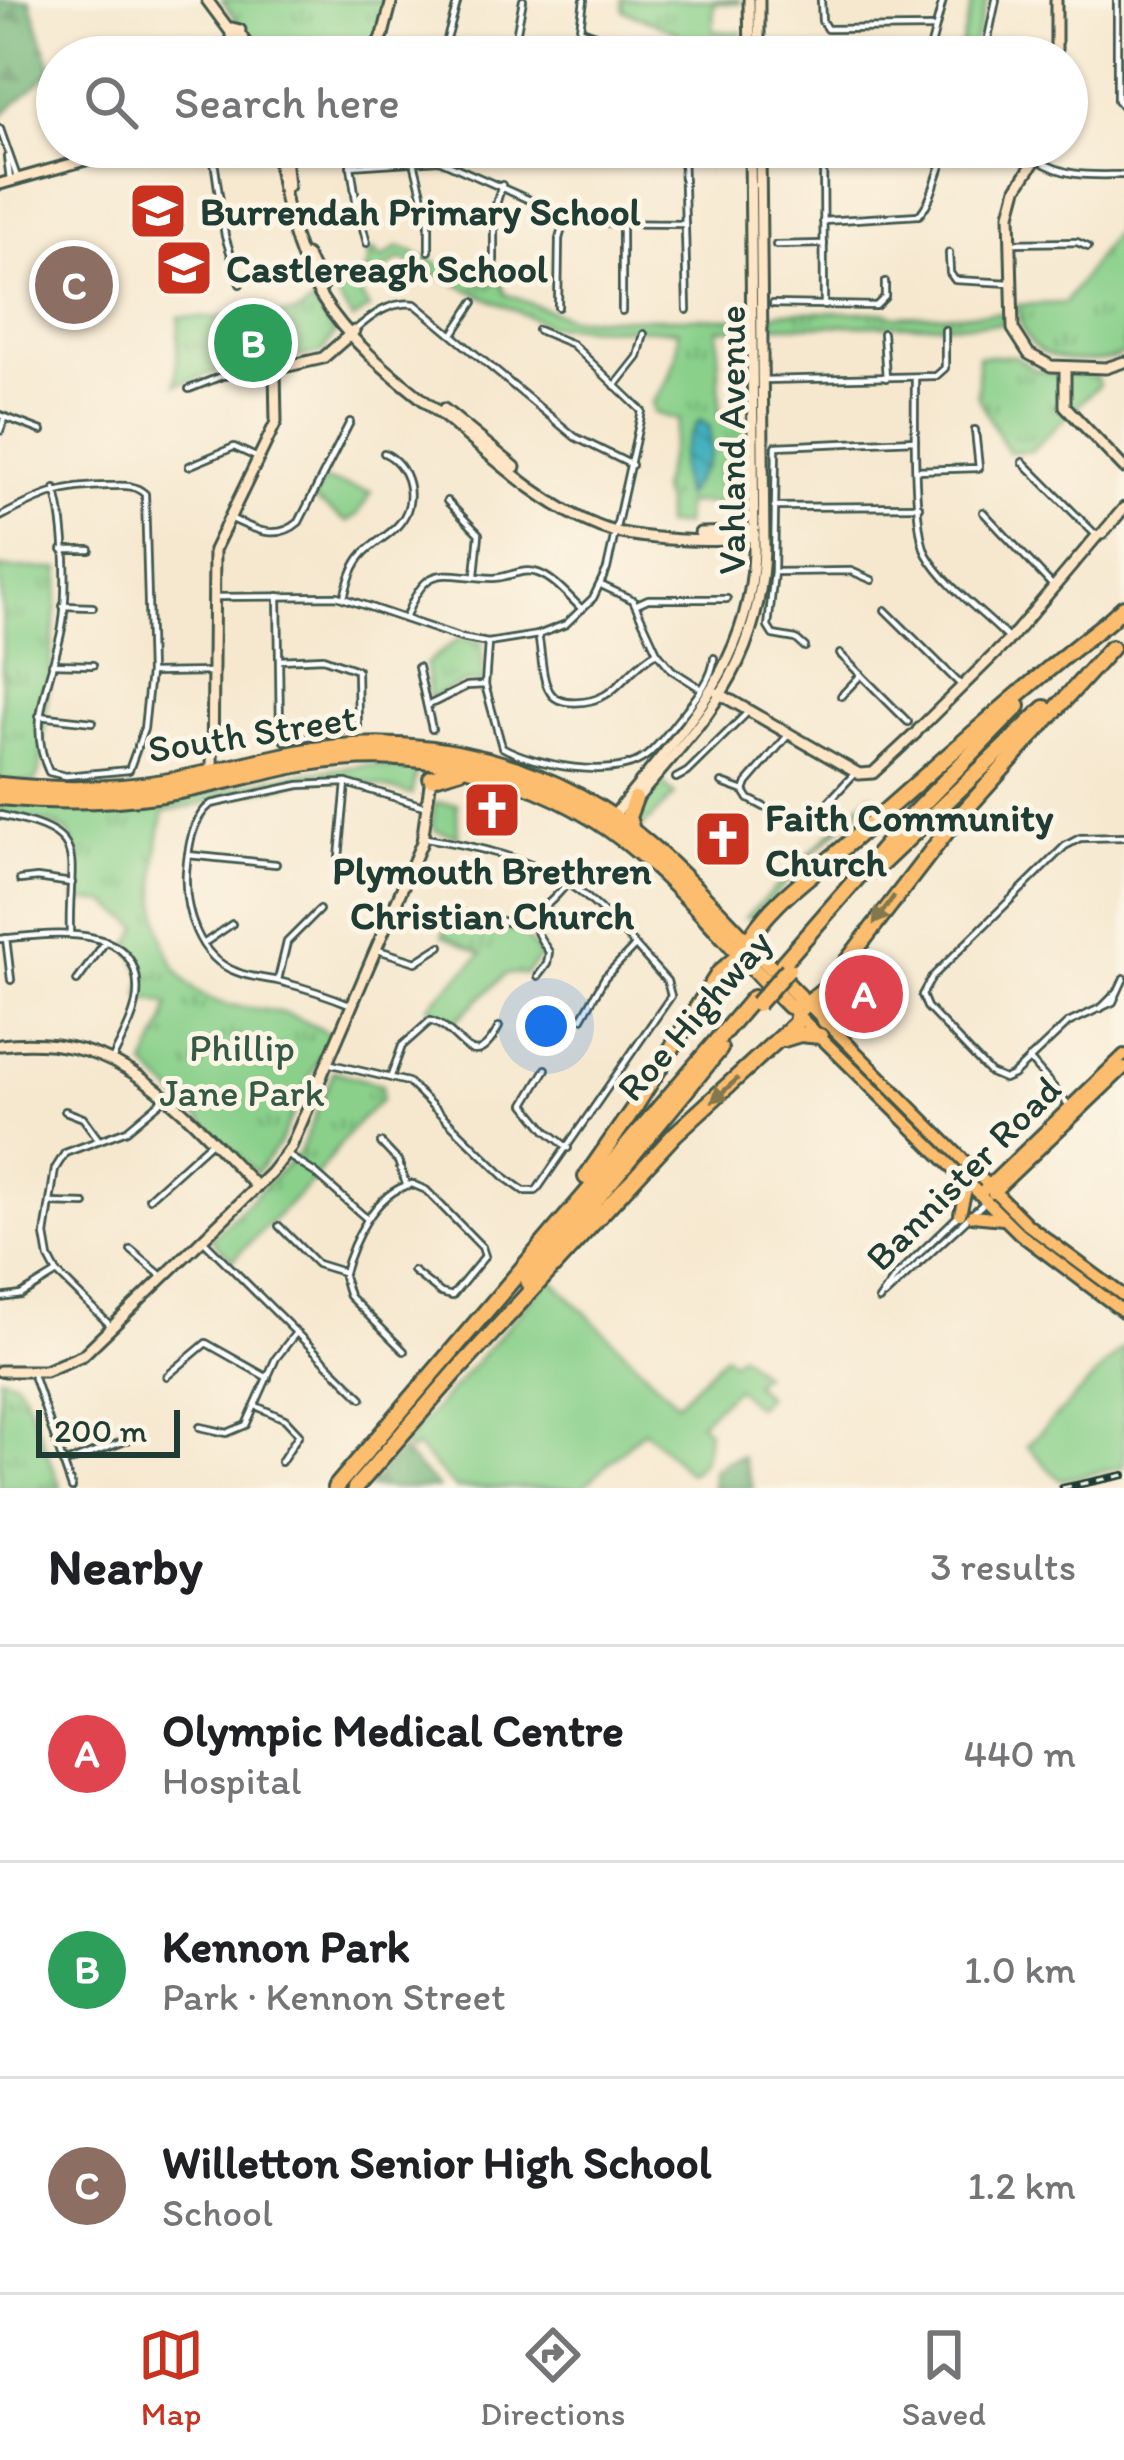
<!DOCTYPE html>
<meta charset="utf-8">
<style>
body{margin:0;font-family:Itim,sans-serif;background:#f2f2f2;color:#202124}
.scale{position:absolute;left:36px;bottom:30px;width:144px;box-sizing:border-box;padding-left:12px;border:6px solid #1f3d34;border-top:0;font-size:33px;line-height:42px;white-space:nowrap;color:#1f3d34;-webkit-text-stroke:9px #fcf5e5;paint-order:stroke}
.you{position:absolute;left:546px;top:1026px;width:42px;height:42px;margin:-30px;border:9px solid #fff;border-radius:50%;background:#1a73e8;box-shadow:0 0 0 18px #1a73e833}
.badge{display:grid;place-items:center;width:78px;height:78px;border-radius:50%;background:#c8321e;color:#fff;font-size:39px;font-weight:700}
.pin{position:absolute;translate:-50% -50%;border:6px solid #fff;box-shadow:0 3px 12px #0006}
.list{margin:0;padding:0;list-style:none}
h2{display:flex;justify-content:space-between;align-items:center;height:156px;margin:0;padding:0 48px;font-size:51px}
h2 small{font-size:39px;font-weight:400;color:#757577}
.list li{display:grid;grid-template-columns:78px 1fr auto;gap:36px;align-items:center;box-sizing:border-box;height:216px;padding:0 48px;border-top:3px solid #e0e0e0}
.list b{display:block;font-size:45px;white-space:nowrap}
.list p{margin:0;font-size:39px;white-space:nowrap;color:#757577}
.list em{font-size:39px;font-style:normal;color:#757577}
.icon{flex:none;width:66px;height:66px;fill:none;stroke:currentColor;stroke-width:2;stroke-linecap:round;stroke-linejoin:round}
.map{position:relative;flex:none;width:1124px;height:1488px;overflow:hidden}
.search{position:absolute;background:#fff;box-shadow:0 3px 9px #0004;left:36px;right:36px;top:36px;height:132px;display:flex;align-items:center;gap:30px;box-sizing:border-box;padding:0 42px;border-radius:66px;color:#757577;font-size:45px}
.sheet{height:804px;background:#fff}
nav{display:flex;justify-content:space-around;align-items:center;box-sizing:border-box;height:168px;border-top:3px solid #e0e0e0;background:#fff;font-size:33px;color:#757577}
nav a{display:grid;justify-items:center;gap:6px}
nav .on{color:#c8321e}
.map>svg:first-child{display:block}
.grass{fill:#8ad08b;stroke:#548660;stroke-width:3}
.forest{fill:url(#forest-firs);stroke:#477856;stroke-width:3}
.park{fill:url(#park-tufts);stroke:#548660;stroke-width:3}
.water{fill:url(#water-waves);stroke:#307679;stroke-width:3}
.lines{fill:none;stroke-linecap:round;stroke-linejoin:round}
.street-casing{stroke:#3f574b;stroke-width:10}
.secondary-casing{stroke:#3f574b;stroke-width:15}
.primary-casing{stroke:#3f574b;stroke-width:16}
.highway-casing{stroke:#3f574b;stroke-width:20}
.street{stroke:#fff;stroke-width:4.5}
.secondary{stroke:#fee5c5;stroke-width:9}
.primary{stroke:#fcbd6e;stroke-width:10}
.highway{stroke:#fcbd6e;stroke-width:14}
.rail-casing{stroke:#1f3d34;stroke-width:8}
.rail{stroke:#fcf5e5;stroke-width:3;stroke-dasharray:9;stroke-linecap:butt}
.highway-bridge-casing{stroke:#3f574b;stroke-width:20;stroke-linecap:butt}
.highway-bridge{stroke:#fcbd6e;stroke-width:14}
.oneway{fill:#82774e}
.labels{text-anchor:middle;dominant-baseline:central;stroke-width:10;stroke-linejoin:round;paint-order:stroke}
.poi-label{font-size:39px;font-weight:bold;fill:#1f3d34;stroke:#fcf5e5;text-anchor:start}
.street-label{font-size:39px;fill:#1f3d34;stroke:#fcf5e5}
.park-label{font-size:39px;fill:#345a45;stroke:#fcf5e5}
</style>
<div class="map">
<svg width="1124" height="1488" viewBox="0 0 1124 1488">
<defs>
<pattern id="forest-firs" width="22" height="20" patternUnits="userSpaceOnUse" patternTransform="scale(3)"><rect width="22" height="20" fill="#6fb277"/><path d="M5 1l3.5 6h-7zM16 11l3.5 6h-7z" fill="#5b9262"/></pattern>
<pattern id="park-tufts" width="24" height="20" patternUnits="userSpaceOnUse" patternTransform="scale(3)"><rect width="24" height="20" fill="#8ad08b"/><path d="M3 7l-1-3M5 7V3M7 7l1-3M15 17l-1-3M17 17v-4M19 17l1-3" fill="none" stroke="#70aa72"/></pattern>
<pattern id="water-waves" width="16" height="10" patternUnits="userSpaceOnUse" patternTransform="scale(3)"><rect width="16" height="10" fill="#42b0be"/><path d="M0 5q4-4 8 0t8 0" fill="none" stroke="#37909b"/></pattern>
</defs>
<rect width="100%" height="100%" fill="#fcf5e5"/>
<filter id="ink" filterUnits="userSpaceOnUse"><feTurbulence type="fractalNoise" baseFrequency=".00833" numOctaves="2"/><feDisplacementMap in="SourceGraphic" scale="24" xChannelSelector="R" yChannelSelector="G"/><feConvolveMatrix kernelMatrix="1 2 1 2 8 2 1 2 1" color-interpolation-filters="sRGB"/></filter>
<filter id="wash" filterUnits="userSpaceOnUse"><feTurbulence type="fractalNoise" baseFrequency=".004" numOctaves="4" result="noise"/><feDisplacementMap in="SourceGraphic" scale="48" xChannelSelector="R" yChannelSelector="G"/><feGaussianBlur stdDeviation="2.7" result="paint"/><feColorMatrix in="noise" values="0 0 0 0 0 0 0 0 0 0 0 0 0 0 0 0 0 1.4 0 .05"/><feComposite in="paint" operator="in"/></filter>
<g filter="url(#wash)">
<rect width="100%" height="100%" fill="#f6e8cf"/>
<g class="grass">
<polygon points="662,783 675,795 641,828 637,815"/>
<polygon points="870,794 875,796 816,850 756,917 745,918"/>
<polygon points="435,803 457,804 458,836 436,831 432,825"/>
<path d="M 550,1278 L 677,1403 L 725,1355 L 732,1361 L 740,1354 L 762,1374 L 753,1383 L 766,1397 L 756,1407 L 736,1388 L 700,1422 L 708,1431 C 706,1448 707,1465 689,1473 L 644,1430 L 582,1488 L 455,1488 L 416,1447 L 410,1452 L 403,1445 Z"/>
<polygon points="1124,1347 1124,1467 1060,1480 1027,1446"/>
</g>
<g class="forest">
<polygon points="0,0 30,0 52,70 1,116"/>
<polygon points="401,1450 438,1488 368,1488"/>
<polygon points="742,1456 753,1488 713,1488 713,1471 725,1461"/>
</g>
<g class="park">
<path d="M 222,0 L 386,0 C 385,21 375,41 361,57 L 261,57 Z"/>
<polygon points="622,0 740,0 740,3 714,3 713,31 741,32 741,38 714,38 713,51 675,57 677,32 624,11"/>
<polygon points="973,0 987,0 970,57 958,57"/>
<path d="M 1116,209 L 1124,209 L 1124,353 C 1111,361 1100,361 1085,361 C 1045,361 1021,346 1017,305 L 1065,303 L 1116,230 Z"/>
<path d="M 399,246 L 481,283 L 502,284 L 505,294 L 570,318 L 743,318 L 745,328 L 718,329 L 720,416 L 746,416 L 746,464 L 720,465 L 720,503 L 685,503 L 684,525 L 665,525 L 665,503 L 660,490 L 679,420 L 654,413 L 652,403 C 671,379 678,360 678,330 L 549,326 L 400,259 L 357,289 L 369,308 L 353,320 L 333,291 L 368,268 L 368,252 L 374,250 L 383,258 Z"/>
<path d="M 313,303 L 335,334 L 321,353 L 231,367 L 176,385 L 179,317 C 186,319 285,316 296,313 C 302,311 307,306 313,303 Z"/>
<polygon points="782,312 884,312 895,316 1002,313 1003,324 769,326 769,316"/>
<polygon points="978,356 1015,356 1033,369 1054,374 1094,374 1099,385 1031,451 1008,452 978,397"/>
<polygon points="322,480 372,492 357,515 347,522 313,499"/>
<polygon points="0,568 60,569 40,769 35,782 0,781 3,631"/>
<polygon points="458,639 482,642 483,683 466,682 430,698 426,664"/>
<path d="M 366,765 L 417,770 L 412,795 L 354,779 L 311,779 L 164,812 C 149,871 148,982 221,1003 C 242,1009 265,1008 286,1014 C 301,1019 316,1027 330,1034 L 279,1144 L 256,1173 L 145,1066 L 165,1022 L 168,1004 L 140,997 L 143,975 L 129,946 L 139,927 L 107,903 L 76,900 L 79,856 L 67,831 L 35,819 L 0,813 L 0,802 L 102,810 L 153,808 L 273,777 Z"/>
<polygon points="469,919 522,933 541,956 525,974 506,974 453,1023 428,1006 482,954 443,935 447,924"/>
<polygon points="334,1071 382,1085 382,1099 352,1129 310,1184 232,1260 211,1238 300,1152"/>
<polygon points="0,1376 16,1381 24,1393 61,1488 0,1488"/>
</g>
<path class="water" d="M 700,420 L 710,427 L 710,456 L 685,497 C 675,464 680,447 700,420 Z"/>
</g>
<g filter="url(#ink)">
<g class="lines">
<g class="street-casing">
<g id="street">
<polyline points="821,0 822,21 827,29 935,28"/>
<polyline points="1117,0 1117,100 1124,108"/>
<polyline points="582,30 654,57"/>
<polyline points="987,43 996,0"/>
<polyline points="442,57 458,0"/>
<polyline points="512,57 523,0"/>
<polyline points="576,57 584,0"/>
<polyline points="928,57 943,0"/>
<polyline points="0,129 17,177"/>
<polyline points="212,147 225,236 240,284"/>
<polyline points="348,147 357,206 367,243"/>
<polyline points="574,147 598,159 683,159"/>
<polyline points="683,147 687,310"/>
<polyline points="823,147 824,306"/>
<polyline points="7,157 10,179"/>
<polyline points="823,158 885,154"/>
<path d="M 1038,160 C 1067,178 1090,175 1124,175"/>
<polyline points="414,162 429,221 429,251"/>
<polyline points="350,166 439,160 582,223 685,224"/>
<path d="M 823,221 L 919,215 C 935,198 936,168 950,147"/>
<polyline points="1010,243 1077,242 1088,247"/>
<polyline points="776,245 824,244"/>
<polyline points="949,253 950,273 955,280 1010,283"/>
<polyline points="494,279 494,211 502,185"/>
<polyline points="773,304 876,306 885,297 885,282"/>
<polyline points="558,307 559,239 565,218"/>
<polyline points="622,311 622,223"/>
<path d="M 354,331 C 371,316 391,300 415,304 L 575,437 L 632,465"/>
<polyline points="883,333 886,378"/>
<polyline points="453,334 474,302"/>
<path d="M 915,377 C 915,412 912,529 927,555 C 945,586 981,611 1006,636"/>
<polyline points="764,380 936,376 945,368 945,330"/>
<polyline points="615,386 638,357 644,334"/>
<polyline points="189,389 222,376 275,369"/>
<polyline points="0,415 42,431"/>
<polyline points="0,431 5,417"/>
<polyline points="1023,462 1095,534"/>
<polyline points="189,466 234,447 258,458"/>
<polyline points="916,470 979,468 975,430"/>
<polyline points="447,501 479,534 475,575"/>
<polyline points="774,507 919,506"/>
<polyline points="983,512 1053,586"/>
<path d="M 0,517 C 42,495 61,486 109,486 C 124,486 134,484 145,494 L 150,673 L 144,729 L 129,770 L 66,776 L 49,772 C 25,722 53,677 62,628 C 68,591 66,525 55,489"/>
<path d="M 228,517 C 253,529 276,542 299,522 L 350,422"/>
<polyline points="62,550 90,550"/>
<polyline points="774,572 851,571 872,580"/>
<polyline points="601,585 633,600 657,652 672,670 700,688"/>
<polyline points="278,596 279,660 323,658 357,670 358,727 285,741 280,733 279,660"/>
<polyline points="216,597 337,596 461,638 488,643 538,635 566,624 593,598 607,569 642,411 572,344 538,330"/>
<path d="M 344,597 C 348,583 352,566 363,554 C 373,543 389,536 399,524 C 419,501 409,464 384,453"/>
<polyline points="637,604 648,599 727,599"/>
<polyline points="63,606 93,607"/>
<polyline points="885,610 962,686"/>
<path d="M 405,619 C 427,559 443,577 493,578 C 509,578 522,567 538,573 C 555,579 569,597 582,609"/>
<path d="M 538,635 C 542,651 541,679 550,692 C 559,708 591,703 605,695 C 622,686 633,665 657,652"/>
<path d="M 488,643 L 485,685 L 502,747 C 534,765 614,781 646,756 C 660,745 671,728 683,714 C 696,698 713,678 714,658"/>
<polyline points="805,647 796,639 773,635 768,627 774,572 776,446 915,440"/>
<polyline points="840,654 908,722"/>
<polyline points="52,664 93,665"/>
<polyline points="418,667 432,729"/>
<polyline points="150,673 214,672"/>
<polyline points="841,696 861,675"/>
<polyline points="429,705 467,686 485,685"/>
<polyline points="39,716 93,722"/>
<polyline points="790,733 747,783 744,791 749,799 804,828 855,773"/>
<polyline points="676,778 687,772 746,714"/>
<polyline points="722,783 744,791"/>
<path d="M 0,815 C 95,835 67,855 70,933"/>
<polyline points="1124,837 1080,838 1065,846 932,977 922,995 927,1007 990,1073 1004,1079 1013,1075 1068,1023 1113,1002 1124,978"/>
<polyline points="188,855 276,864"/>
<polyline points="339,858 346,783"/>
<polyline points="20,880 37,878 72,883"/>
<polyline points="461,913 532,927"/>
<polyline points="6,938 11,980"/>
<path d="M 0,939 C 46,934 144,919 137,996 C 135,1018 121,1040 112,1060"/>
<polyline points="203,944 232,924"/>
<polyline points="375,949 416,962 441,946"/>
<path d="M 538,976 L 547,964 L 549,952 C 519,909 541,919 567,883"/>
<polyline points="278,980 287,942 319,910"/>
<polyline points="77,981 106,941"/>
<path d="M 352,1005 C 330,996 306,988 282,982 C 267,978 251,978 237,972 C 198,958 184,910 186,872 C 188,849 192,818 211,804 L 299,785 L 346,783 L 424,806"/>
<polyline points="1100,1009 1117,992"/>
<polyline points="582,1018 605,977 634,947"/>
<polyline points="1029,1059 1067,1103"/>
<path d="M 327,1063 L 408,1082 L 507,1179 L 524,1191 L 536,1191 L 671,996 L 667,981 C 636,948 605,907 567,883 C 525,857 474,846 426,838"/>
<polyline points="546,1069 525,1104 546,1130 568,1148"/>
<path d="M 391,1076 L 402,1046 L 430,1021 C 462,1029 471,1080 499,1027"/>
<polyline points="65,1111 83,1118 99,1140"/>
<polyline points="381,1143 398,1161 406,1184"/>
<polyline points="287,1155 315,1173 366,1218"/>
<polyline points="149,1198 212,1141"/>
<polyline points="50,1203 85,1204"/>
<polyline points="279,1226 317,1264 343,1272"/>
<polyline points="203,1240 362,1398"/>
<polyline points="131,1250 163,1277"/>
<polyline points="884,1296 985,1202"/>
<polyline points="0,1298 21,1295 57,1273"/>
<polyline points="879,1300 896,1276 957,1217"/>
<polyline points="112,1327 57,1273 49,1258 45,1235 55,1169 65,1153 127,1130 164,1099"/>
<path d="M 404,1351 L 349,1296 L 343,1276 C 352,1243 374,1192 412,1184 L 426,1190 L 482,1247 L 485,1256 L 452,1296 L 441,1293 L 413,1271"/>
<polyline points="33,1375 72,1488"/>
<polyline points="167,1376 206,1343 268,1378"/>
<polyline points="256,1406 285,1419 299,1434 281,1462"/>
<polyline points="200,1427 227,1433 246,1425 276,1358 295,1334"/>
<polyline points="63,1464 128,1440"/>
</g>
</g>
<g class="secondary-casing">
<g id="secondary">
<polyline points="207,0 230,31"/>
<polyline points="749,0 750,57"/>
<polyline points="759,0 759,57"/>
<polyline points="1056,0 1056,57"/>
<polygon points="232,28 240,30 238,37 231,35"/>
<polyline points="240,34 255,57"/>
<polyline points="234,38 246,57"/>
<polyline points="369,57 383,35 392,0"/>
<path d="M 276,147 C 284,199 292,249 320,295 C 352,348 404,384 451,422 C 497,461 543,505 600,527 C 630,539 724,546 754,535"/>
<polyline points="284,147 288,186"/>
<polyline points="1044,147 1017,188 1010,214 1013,329 1029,354 1051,366 1106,368 1124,362"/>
<polyline points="0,184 132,147"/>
<polyline points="306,255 322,288"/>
<polyline points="1065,368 1065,406 1124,468"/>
<polyline points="444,409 515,467"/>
<polyline points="700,533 747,532 754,535"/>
<polyline points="1102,534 1124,508"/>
<polyline points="1010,639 1097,536"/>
<polyline points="718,693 859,774 873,773 916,733"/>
<polyline points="918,730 1007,642"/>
<polyline points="212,774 214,550 276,422 275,369 323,358 354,331"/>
<path d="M 633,803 C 705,718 760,667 764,549 L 760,147"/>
<path d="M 612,818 C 679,731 750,669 754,552 L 750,147"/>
<path d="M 0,1045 C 123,1030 180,1109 257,1187"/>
<polyline points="0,1371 45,1371 83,1355 271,1173 291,1147 422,842 431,777"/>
</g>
</g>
<g class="primary-casing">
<g id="primary">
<polyline points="803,999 1028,1225 1124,1296"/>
<polyline points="795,1012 1020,1234 1124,1312"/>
<polyline points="984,1190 1124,1055"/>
<polyline points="993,1193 1124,1068"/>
<polyline points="960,1214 968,1181"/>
<polyline points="972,1216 1003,1219"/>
</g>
</g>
<g class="highway-casing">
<g id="highway">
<polyline points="1104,625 1124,607"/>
<polyline points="431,778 461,769"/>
<path d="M 0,785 C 55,791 109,791 163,782 C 208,775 252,761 297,753 C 422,729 557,763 653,848 C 705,894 751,948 800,997 L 796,1023 L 675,1134 L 458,1370"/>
<path d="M 0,797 C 52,802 104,802 156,795 C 207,788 257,772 308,763 C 426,743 552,776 642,855 C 695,900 739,957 789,1006 L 801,1008 L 828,986 L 950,827 L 1111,648"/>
<polyline points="631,827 628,817 635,799"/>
<polyline points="875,870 1045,708"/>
<path d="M 745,948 C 764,906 815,873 849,843 C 935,768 1019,690 1110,620"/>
<polyline points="783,963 911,816 1018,706"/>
<polyline points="825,1021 821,1007 827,991"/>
<polyline points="784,1039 800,1034 820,1036"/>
<polyline points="586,1177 636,1105 719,973 744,951"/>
<polyline points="528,1282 720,1049"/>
<polyline points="335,1488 753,998"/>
<polyline points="355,1488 462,1365"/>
</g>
</g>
<use href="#street" class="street"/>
<use href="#secondary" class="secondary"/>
<use href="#primary" class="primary"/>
<use href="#highway" class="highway"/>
<g class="rail-casing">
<polyline id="rail" points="1062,1488 1124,1475"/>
</g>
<use href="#rail" class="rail"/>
<g class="highway-bridge-casing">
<polyline id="highway-bridge" points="757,1004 788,969"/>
</g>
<use href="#highway-bridge" class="highway-bridge"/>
</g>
<defs><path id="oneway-solid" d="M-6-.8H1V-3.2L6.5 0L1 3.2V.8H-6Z" transform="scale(3)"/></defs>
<g class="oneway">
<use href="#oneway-solid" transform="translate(884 910) rotate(126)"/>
<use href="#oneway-solid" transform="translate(725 1090) rotate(138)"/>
</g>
</g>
<defs>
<g id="school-square" transform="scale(3)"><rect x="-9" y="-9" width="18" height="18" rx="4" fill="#c8321e" stroke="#fcf5e5"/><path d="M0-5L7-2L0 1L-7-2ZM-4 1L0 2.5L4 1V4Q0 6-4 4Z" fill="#fff"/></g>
<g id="church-square" transform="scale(3)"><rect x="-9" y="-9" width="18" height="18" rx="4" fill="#c8321e" stroke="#fcf5e5"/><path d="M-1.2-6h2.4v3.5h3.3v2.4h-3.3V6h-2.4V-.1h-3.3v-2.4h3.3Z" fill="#fff"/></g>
</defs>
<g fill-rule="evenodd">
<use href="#school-square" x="158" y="211"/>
<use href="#school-square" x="184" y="268"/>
<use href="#church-square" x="492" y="810"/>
<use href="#church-square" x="723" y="839"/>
</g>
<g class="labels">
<g class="poi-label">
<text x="200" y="211">Burrendah Primary School</text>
<text x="226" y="268">Castlereagh School</text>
<text x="765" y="817">Faith Community<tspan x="765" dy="45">Church</tspan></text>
<text x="492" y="870" text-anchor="middle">Plymouth Brethren<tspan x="492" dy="45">Christian Church</tspan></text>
</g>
<g class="street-label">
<text transform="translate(731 440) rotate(-90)">Vahland Avenue</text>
<text transform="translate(252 733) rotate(-9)">South Street</text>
<text transform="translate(694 1015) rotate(-49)">Roe Highway</text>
<text transform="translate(963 1173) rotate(-45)">Bannister Road</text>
</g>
<g class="park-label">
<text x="242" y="1047">Phillip<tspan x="242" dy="45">Jane Park</tspan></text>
</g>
</g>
</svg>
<div class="scale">200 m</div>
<div class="you"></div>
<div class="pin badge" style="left:864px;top:994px;background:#e0444e">A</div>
<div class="pin badge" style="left:253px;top:343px;background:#2e9e5b">B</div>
<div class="pin badge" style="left:74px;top:285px;background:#8d6e63">C</div>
<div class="search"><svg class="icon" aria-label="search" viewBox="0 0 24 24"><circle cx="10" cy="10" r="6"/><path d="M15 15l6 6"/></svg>Search here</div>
</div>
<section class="sheet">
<h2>Nearby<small>3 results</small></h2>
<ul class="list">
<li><span class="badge" style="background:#e0444e">A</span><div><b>Olympic Medical Centre</b><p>Hospital</p></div><em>440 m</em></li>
<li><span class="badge" style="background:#2e9e5b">B</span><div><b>Kennon Park</b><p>Park · Kennon Street</p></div><em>1.0 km</em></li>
<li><span class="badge" style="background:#8d6e63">C</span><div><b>Willetton Senior High School</b><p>School</p></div><em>1.2 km</em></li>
</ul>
</section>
<nav>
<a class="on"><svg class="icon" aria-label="map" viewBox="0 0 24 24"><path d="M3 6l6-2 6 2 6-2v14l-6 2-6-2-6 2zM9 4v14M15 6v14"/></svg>Map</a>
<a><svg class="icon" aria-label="directions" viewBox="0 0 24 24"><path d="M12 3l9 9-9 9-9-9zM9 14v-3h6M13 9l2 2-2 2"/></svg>Directions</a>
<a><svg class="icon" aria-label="saved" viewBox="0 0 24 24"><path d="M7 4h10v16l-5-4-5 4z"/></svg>Saved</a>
</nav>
